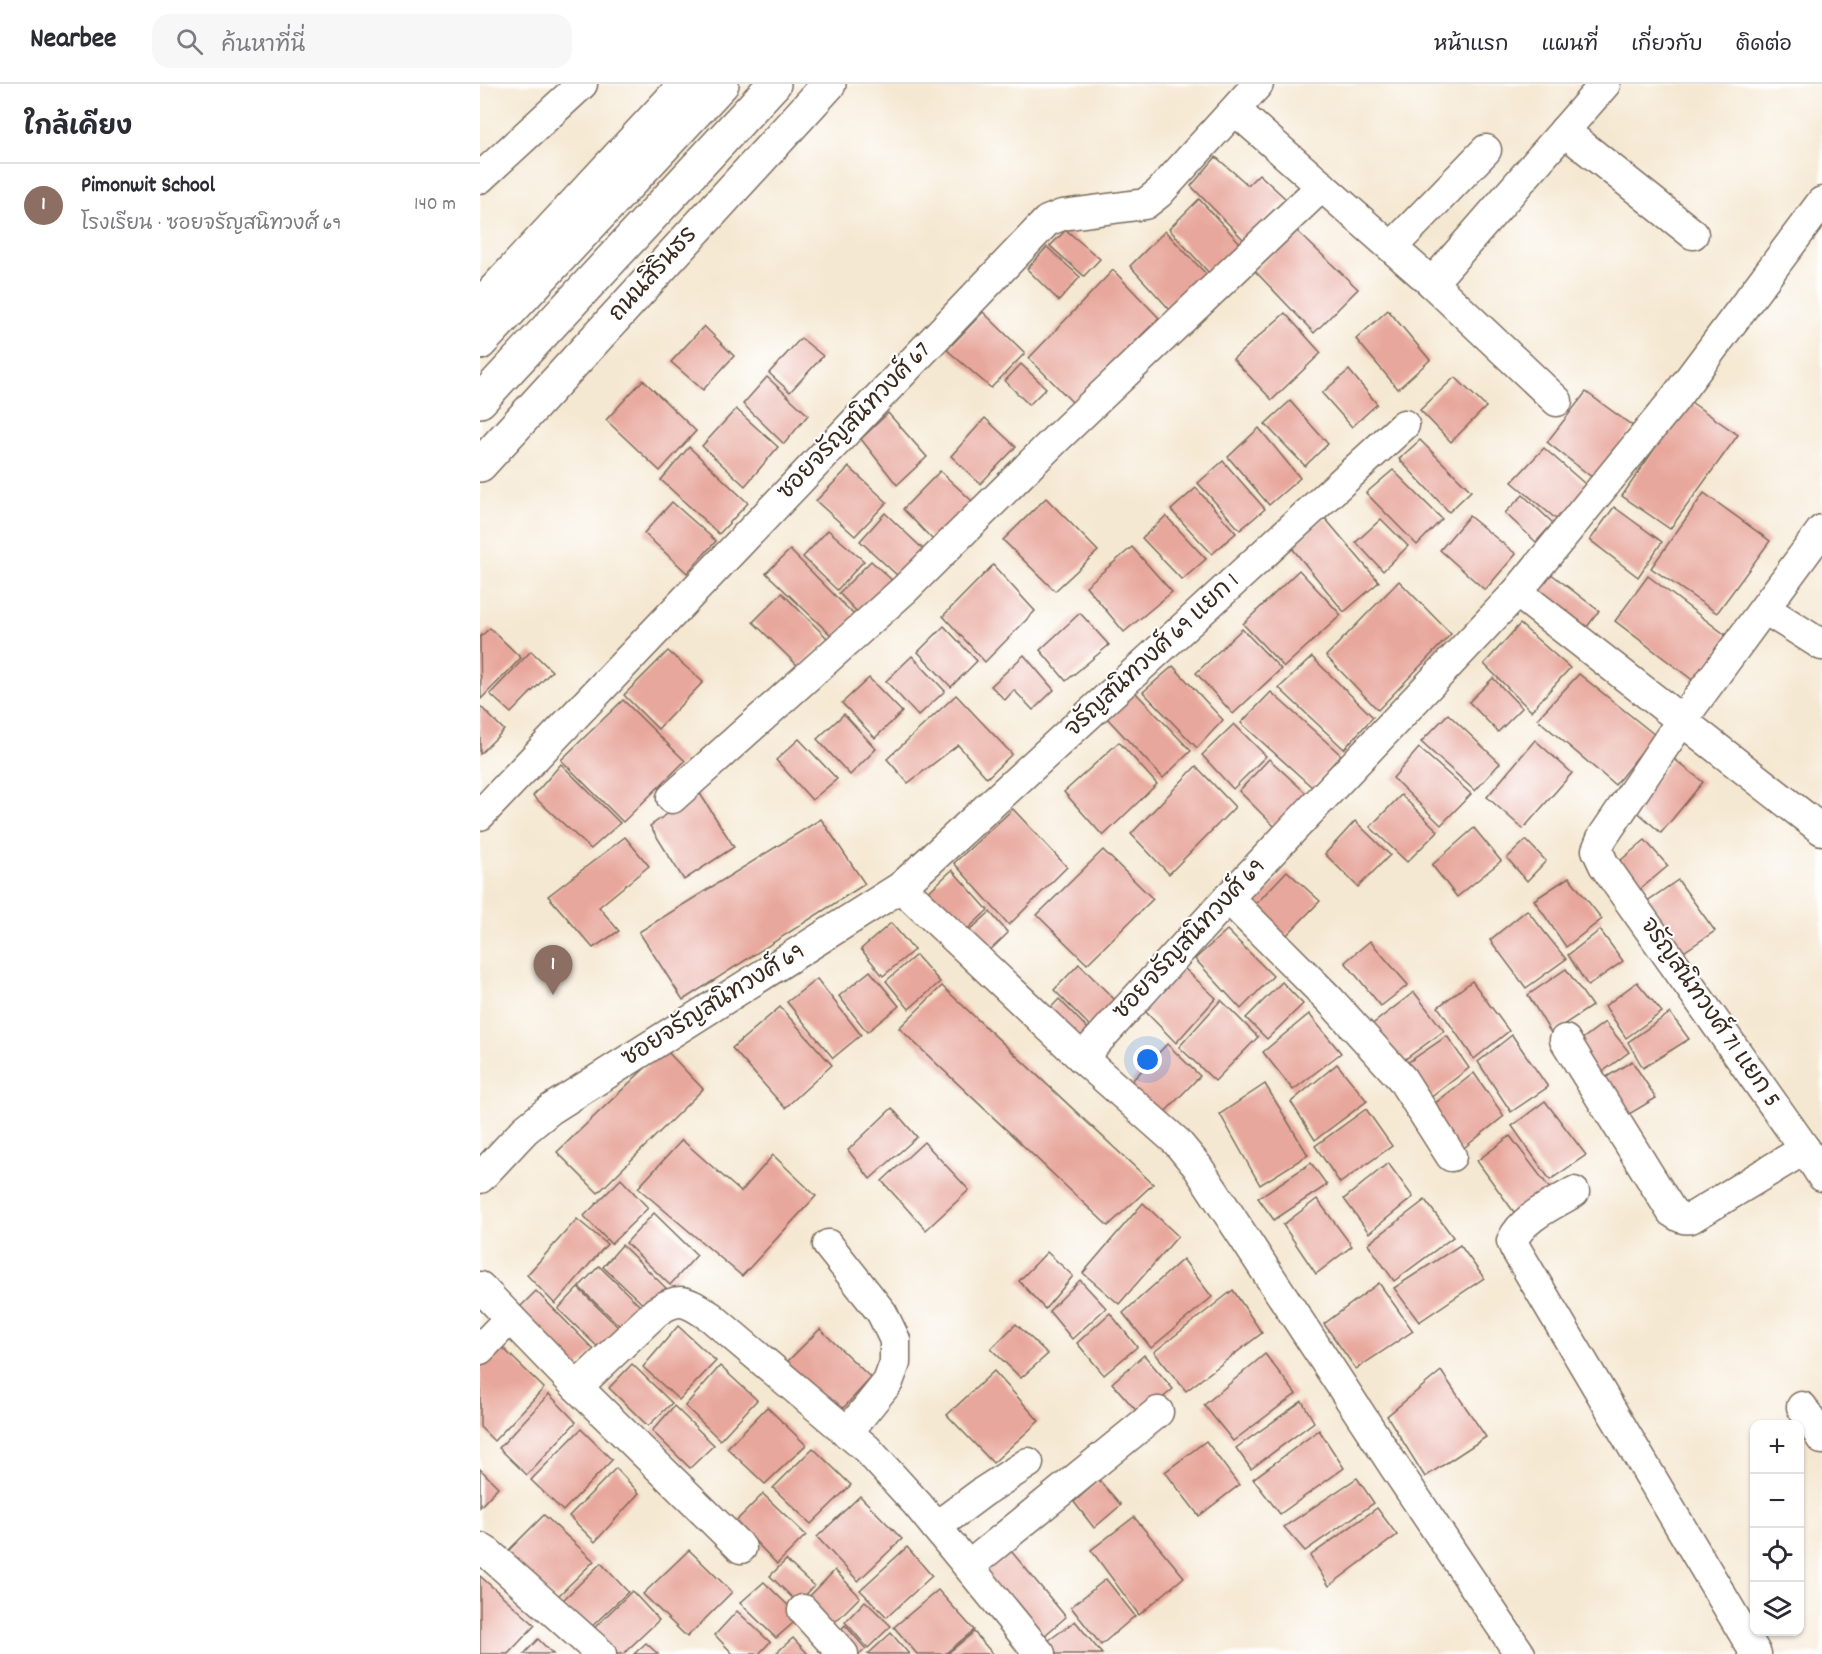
<!DOCTYPE html>
<html lang="th">
<meta charset="utf-8">
<style>
body{margin:0;font-family:Dekko,"Playpen Sans Thai",sans-serif;background:#f7f7f7;color:#2b2b33}
.controls{position:absolute;right:18px;bottom:18px;display:grid;overflow:hidden;border-radius:12px;box-shadow:0 2px 4px #0004}
.controls button{width:54px;height:54px;display:grid;place-items:center;padding:0;border:0;border-bottom:2px solid #e1e1e2;background:#fff;color:#2b2b33;font:30px sans-serif}
.you{position:absolute;left:668px;top:976px;width:21px;height:21px;margin:-15px;border:4px solid #fff;border-radius:50%;background:#1a73e8;box-shadow:0 0 0 9px #1a73e833}
.badge{display:grid;place-items:center;width:39px;height:39px;border-radius:50%;background:#7c3aed;color:#fff;font-size:20px;font-weight:700}
.pin{position:absolute;translate:-50% -50px;filter:drop-shadow(0 2px 3px #0008)}
.pin::after{content:'';position:absolute;top:32px;width:21px;height:18px;background:inherit;clip-path:polygon(0 0,100% 0,50% 100%)}
.list{margin:0;padding:0;list-style:none}
h2{display:flex;justify-content:space-between;align-items:center;height:78px;margin:0;padding:0 24px;font-size:26px}
h2 small{font-size:20px;font-weight:400;color:#7c7c81}
.list li{display:grid;grid-template-columns:39px 1fr auto;gap:18px;align-items:center;box-sizing:border-box;height:84px;padding:0 24px;border-top:2px solid #e1e1e2}
.list b{display:block;font-size:22px;white-space:nowrap}
.list p{margin:0;font-size:20px;white-space:nowrap;color:#7c7c81}
.list em{font-size:20px;font-style:normal;color:#7c7c81}
.icon{flex:none;width:33px;height:33px;fill:none;stroke:currentColor;stroke-width:2;stroke-linecap:round;stroke-linejoin:round}
.map{position:relative;flex:none;width:1342px;height:1570px;overflow:hidden}
header{display:flex;align-items:center;gap:36px;box-sizing:border-box;height:84px;padding:0 30px;background:#fff;border-bottom:2px solid #e1e1e2}
header strong{font-size:28px}
nav{display:flex;gap:33px;margin-inline-start:auto;font-size:21px}
.search{width:420px;height:54px;background:#f7f7f7;display:flex;align-items:center;gap:15px;box-sizing:border-box;padding:0 21px;border-radius:18px;color:#7c7c81;font-size:22px}
main{display:flex}
aside{flex:1;background:#fff}
.map>svg:first-child{display:block}
.building{fill:#e8a79c}
.lines{fill:none;stroke-linecap:round;stroke-linejoin:round}
.minor-casing{stroke:#7c6c5d;stroke-width:33}
.major-casing{stroke:#7c6c5d;stroke-width:36}
.minor{stroke:#fff;stroke-width:30}
.major{stroke:#fff;stroke-width:33}
.labels{text-anchor:middle;dominant-baseline:central;stroke-width:4.5;stroke-linejoin:round;paint-order:stroke}
.street-label{font-size:24px;fill:#3b2a1e;stroke:#fff}
</style>
<header>
<strong>Nearbee</strong>
<div class="search"><svg class="icon" aria-label="search" viewBox="0 0 24 24"><circle cx="10" cy="10" r="6"/><path d="M15 15l6 6"/></svg>ค้นหาที่นี่</div>
<nav><a>หน้าแรก</a><a>แผนที่</a><a>เกี่ยวกับ</a><a>ติดต่อ</a></nav>
</header>
<main>
<aside>
<h2>ใกล้เคียง<small></small></h2>
<ul class="list">
<li><span class="badge" style="background:#8d6e63">1</span><div><b>Pimonwit School</b><p>โรงเรียน · ซอยจรัญสนิทวงศ์ 69</p></div><em>140 m</em></li>
</ul>
</aside>
<div class="map">
<svg width="1342" height="1570" viewBox="0 0 1342 1570">
<rect width="100%" height="100%" fill="#fff"/>
<filter id="ink" filterUnits="userSpaceOnUse"><feTurbulence type="fractalNoise" baseFrequency=".0167" numOctaves="2"/><feDisplacementMap in="SourceGraphic" scale="12" xChannelSelector="R" yChannelSelector="G"/><feConvolveMatrix kernelMatrix="1 2 1 2 8 2 1 2 1" color-interpolation-filters="sRGB"/></filter>
<filter id="wash" filterUnits="userSpaceOnUse"><feTurbulence type="fractalNoise" baseFrequency=".008" numOctaves="4" result="noise"/><feDisplacementMap in="SourceGraphic" scale="24" xChannelSelector="R" yChannelSelector="G"/><feGaussianBlur stdDeviation="1.35" result="paint"/><feColorMatrix in="noise" values="0 0 0 0 0 0 0 0 0 0 0 0 0 0 0 0 0 1.4 0 .05"/><feComposite in="paint" operator="in"/></filter>
<g filter="url(#wash)">
<rect width="100%" height="100%" fill="#f5e8d2"/>
<g id="blocks">
<g class="building">
<polygon points="736,73 768,101 779,90 806,115 764,156 711,102"/>
<polygon points="719,115 760,159 730,190 689,145"/>
<polygon points="586,146 620,175 604,192 570,162"/>
<polygon points="685,147 727,191 691,227 650,182"/>
<polygon points="817,147 878,205 834,249 775,187"/>
<polygon points="567,163 600,193 579,217 547,185"/>
<polygon points="633,186 679,234 593,319 549,274"/>
<polygon points="908,226 950,276 918,305 876,255"/>
<polygon points="503,228 545,269 511,304 467,266"/>
<polygon points="805,229 841,269 792,316 753,275"/>
<polygon points="224,242 254,272 223,306 191,278"/>
<polygon points="321,254 343,272 310,308 289,289"/>
<polygon points="541,280 566,304 549,321 525,297"/>
<polygon points="869,286 897,320 872,343 842,309"/>
<polygon points="287,293 328,331 304,360 263,320"/>
<polygon points="975,293 1006,323 971,358 940,326"/>
<polygon points="163,296 216,347 180,387 126,336"/>
<polygon points="1106,308 1154,343 1113,394 1067,358"/>
<polygon points="1208,316 1258,351 1190,445 1142,412"/>
<polygon points="810,317 848,360 825,382 785,340"/>
<polygon points="256,325 298,363 265,402 222,362"/>
<polygon points="408,329 447,373 417,401 381,355"/>
<polygon points="505,334 536,363 500,400 471,372"/>
<polygon points="779,344 820,394 789,421 748,373"/>
<polygon points="940,356 991,407 969,428 919,375"/>
<polygon points="209,363 268,419 239,450 181,396"/>
<polygon points="1064,364 1112,406 1082,440 1032,398"/>
<polygon points="743,377 785,425 760,446 718,399"/>
<polygon points="369,383 407,418 375,452 336,417"/>
<polygon points="913,386 962,435 937,461 886,409"/>
<polygon points="460,387 492,417 453,456 423,425"/>
<polygon points="716,404 756,449 732,470 691,426"/>
<polygon points="1224,409 1290,457 1237,529 1171,484"/>
<polygon points="1043,411 1073,439 1056,458 1025,429"/>
<polygon points="566,414 618,467 575,507 523,456"/>
<polygon points="192,418 236,457 207,489 164,449"/>
<polygon points="1134,423 1182,458 1158,493 1110,456"/>
<polygon points="405,429 444,466 418,492 380,457"/>
<polygon points="686,432 726,475 702,496 662,454"/>
<polygon points="989,432 1036,470 1005,506 960,466"/>
<polygon points="844,433 899,498 864,528 812,464"/>
<polygon points="901,435 928,462 903,487 876,458"/>
<polygon points="348,446 384,477 357,506 323,473"/>
<polygon points="652,463 692,508 644,548 606,502"/>
<polygon points="310,466 376,533 353,553 286,489"/>
<polygon points="391,477 414,498 380,531 359,509"/>
<polygon points="513,481 555,527 505,578 463,532"/>
<polygon points="819,486 861,531 804,583 763,540"/>
<polygon points="1070,489 1119,527 1101,551 1052,514"/>
<polygon points="1168,492 1248,553 1215,598 1135,537"/>
<polygon points="919,497 971,550 898,626 846,572"/>
<polygon points="302,509 348,555 319,583 273,538"/>
<polygon points="600,529 629,561 586,597 560,566"/>
<polygon points="1040,540 1090,584 1051,627 1004,580"/>
<polygon points="464,542 497,577 471,603 438,568"/>
<polygon points="10,544 41,574 1,615 0,553"/>
<polygon points="762,545 801,585 753,630 716,589"/>
<polygon points="51,567 72,587 31,629 10,610"/>
<polygon points="188,567 223,598 178,645 144,611"/>
<polygon points="544,571 574,606 553,626 534,606 525,616 511,602"/>
<polygon points="432,572 465,607 438,632 406,597"/>
<polygon points="832,573 893,633 864,665 799,604"/>
<polygon points="693,582 743,636 717,664 663,608"/>
<polygon points="1099,590 1175,651 1135,701 1057,635"/>
<polygon points="389,594 422,628 395,654 362,619"/>
<polygon points="1013,594 1042,624 1018,648 989,618"/>
<polygon points="653,606 711,667 683,694 626,633"/>
<polygon points="791,608 861,671 832,703 761,639"/>
<polygon points="476,611 532,670 507,694 478,661 428,699 407,675"/>
<polygon points="143,616 205,677 143,738 81,676"/>
<polygon points="0,622 24,646 0,670"/>
<polygon points="364,630 396,665 370,691 337,655"/>
<polygon points="968,630 1020,679 995,707 941,658"/>
<polygon points="754,640 786,672 753,705 722,671"/>
<polygon points="319,655 357,695 332,716 296,676"/>
<polygon points="1055,656 1092,689 1043,745 1007,713"/>
<polygon points="639,658 677,700 623,752 584,708"/>
<polygon points="939,664 991,710 961,741 913,694"/>
<polygon points="1193,674 1223,698 1181,749 1153,724"/>
<polygon points="789,675 827,710 796,744 759,707"/>
<polygon points="81,680 140,739 111,765 53,712"/>
<polygon points="716,682 755,723 689,790 651,750"/>
<polygon points="219,708 254,763 204,796 170,742"/>
<polygon points="921,711 958,747 927,778 890,743"/>
<polygon points="533,725 587,783 529,841 474,779"/>
<polygon points="341,735 385,800 203,916 159,848"/>
<polygon points="875,737 910,771 878,803 845,770"/>
<polygon points="994,744 1021,777 977,813 952,781"/>
<polygon points="145,753 169,782 119,823 139,847 113,864 68,812"/>
<polygon points="1046,756 1066,777 1047,797 1027,774"/>
<polygon points="1165,756 1188,782 1157,808 1135,781"/>
<polygon points="623,766 673,815 607,880 557,831"/>
<polygon points="472,786 508,826 479,853 443,813"/>
<polygon points="807,787 840,817 804,854 772,824"/>
<polygon points="1089,793 1122,835 1086,863 1054,816"/>
<polygon points="1198,796 1235,847 1199,871 1163,820"/>
<polygon points="1047,826 1086,875 1046,904 1010,856"/>
<polygon points="510,828 528,849 501,875 481,854"/>
<polygon points="411,839 434,866 403,892 381,865"/>
<polygon points="747,846 793,892 761,925 715,875"/>
<polygon points="1120,846 1143,877 1108,902 1088,871"/>
<polygon points="890,857 928,901 901,922 865,878"/>
<polygon points="436,871 460,898 429,925 406,897"/>
<polygon points="599,880 638,919 613,945 574,906"/>
<polygon points="704,884 736,914 696,959 664,926"/>
<polygon points="1086,885 1112,922 1071,949 1048,911"/>
<polygon points="390,887 419,922 387,948 359,912"/>
<polygon points="337,895 381,951 353,974 307,918"/>
<polygon points="992,897 1029,947 994,975 958,923"/>
<polygon points="802,898 823,920 787,955 766,934"/>
<polygon points="1157,898 1182,928 1146,954 1125,922"/>
<polygon points="462,902 673,1100 628,1142 419,944"/>
<polygon points="934,908 964,947 921,978 890,942"/>
<polygon points="579,915 610,947 595,962 563,932"/>
<polygon points="741,916 778,953 735,997 699,963"/>
<polygon points="300,923 352,981 305,1024 252,964"/>
<polygon points="1190,929 1209,955 1163,984 1148,958"/>
<polygon points="829,930 861,969 813,1006 783,968"/>
<polygon points="1125,938 1149,968 1114,994 1093,962"/>
<polygon points="1032,951 1068,1003 1031,1028 998,978"/>
<polygon points="967,952 989,984 945,1018 920,984"/>
<polygon points="687,960 720,992 681,1032 648,1001"/>
<polygon points="185,965 223,1005 118,1109 77,1068"/>
<polygon points="1152,977 1176,1014 1139,1036 1117,999"/>
<polygon points="857,980 887,1017 835,1056 811,1018"/>
<polygon points="994,989 1024,1032 980,1067 949,1024"/>
<polygon points="785,1000 828,1071 780,1101 740,1030"/>
<polygon points="1065,1017 1106,1071 1070,1096 1032,1042"/>
<polygon points="412,1024 437,1053 390,1095 368,1066"/>
<polygon points="886,1025 912,1062 860,1099 835,1062"/>
<polygon points="1030,1052 1071,1106 1036,1131 997,1077"/>
<polygon points="202,1056 261,1108 293,1071 336,1112 262,1192 158,1104"/>
<polygon points="444,1058 489,1106 446,1146 402,1097"/>
<polygon points="831,1079 847,1101 794,1136 778,1114"/>
<polygon points="908,1079 933,1113 889,1149 864,1115"/>
<polygon points="141,1095 168,1124 131,1160 104,1132"/>
<polygon points="837,1115 872,1162 836,1190 803,1141"/>
<polygon points="945,1116 973,1153 914,1197 888,1160"/>
<polygon points="663,1119 698,1152 639,1220 603,1189"/>
<polygon points="174,1129 217,1171 190,1201 146,1159"/>
<polygon points="97,1135 127,1160 75,1220 47,1191"/>
<polygon points="142,1161 186,1204 167,1224 123,1183"/>
<polygon points="980,1161 1004,1194 939,1238 914,1204"/>
<polygon points="567,1168 593,1192 565,1225 539,1197"/>
<polygon points="703,1175 732,1213 671,1264 643,1229"/>
<polygon points="119,1182 162,1224 143,1245 99,1203"/>
<polygon points="600,1196 626,1224 592,1255 569,1227"/>
<polygon points="899,1199 933,1247 876,1285 844,1240"/>
<polygon points="98,1204 141,1246 122,1267 78,1225"/>
<polygon points="753,1206 782,1249 706,1307 674,1268"/>
<polygon points="56,1207 115,1267 91,1289 34,1229"/>
<polygon points="630,1229 657,1263 624,1291 597,1259"/>
<polygon points="536,1240 568,1270 541,1294 511,1265"/>
<polygon points="198,1242 236,1277 199,1316 163,1283"/>
<polygon points="340,1245 391,1294 357,1331 303,1282"/>
<polygon points="19,1260 64,1304 14,1357 0,1343 0,1281"/>
<polygon points="785,1270 816,1310 753,1357 724,1321"/>
<polygon points="664,1271 693,1305 661,1332 632,1299"/>
<polygon points="152,1280 192,1319 168,1342 129,1304"/>
<polygon points="240,1282 277,1316 240,1356 205,1322"/>
<polygon points="514,1287 559,1337 513,1379 467,1331"/>
<polygon points="961,1287 1006,1353 945,1393 907,1332"/>
<polygon points="69,1310 96,1338 47,1391 19,1364"/>
<polygon points="822,1317 834,1338 771,1385 756,1364"/>
<polygon points="194,1322 234,1361 210,1384 172,1347"/>
<polygon points="287,1323 326,1361 285,1400 247,1364"/>
<polygon points="101,1345 132,1376 83,1427 51,1396"/>
<polygon points="839,1346 864,1384 800,1430 773,1395"/>
<polygon points="726,1357 759,1401 719,1432 685,1388"/>
<polygon points="333,1364 371,1401 331,1440 293,1404"/>
<polygon points="136,1384 159,1409 115,1458 89,1432"/>
<polygon points="0,1385 18,1403 0,1423"/>
<polygon points="877,1394 894,1419 825,1467 804,1443"/>
<polygon points="619,1396 641,1421 614,1444 594,1418"/>
<polygon points="283,1410 326,1451 297,1480 256,1437"/>
<polygon points="380,1412 422,1455 378,1497 337,1453"/>
<polygon points="897,1424 917,1451 849,1502 830,1472"/>
<polygon points="64,1431 114,1477 75,1515 25,1470"/>
<polygon points="654,1433 704,1493 659,1531 611,1466"/>
<polygon points="427,1463 452,1492 407,1533 380,1506"/>
<polygon points="209,1466 252,1508 207,1553 163,1510"/>
<polygon points="531,1467 586,1533 557,1558 504,1490"/>
<polygon points="306,1476 334,1502 318,1519 290,1492"/>
<polygon points="121,1479 148,1508 108,1546 80,1519"/>
<polygon points="355,1486 380,1513 349,1544 324,1518"/>
<polygon points="0,1492 55,1541 28,1570 0,1570"/>
<polygon points="626,1495 655,1532 621,1561 591,1523"/>
<polygon points="284,1498 320,1533 296,1554 260,1519"/>
<polygon points="458,1506 494,1546 465,1570 437,1570 414,1543"/>
<polygon points="152,1507 179,1536 143,1570 134,1570 111,1547"/>
<polygon points="385,1517 411,1542 388,1564 365,1538"/>
<polygon points="257,1527 290,1558 279,1570 253,1570 235,1551"/>
<polygon points="595,1537 622,1570 568,1570 561,1562"/>
<polygon points="365,1541 386,1565 380,1570 367,1570 353,1554"/>
<polygon points="494,1548 513,1570 467,1570"/>
<polygon points="411,1549 429,1570 388,1570"/>
<polygon points="313,1554 328,1570 295,1570"/>
<polygon points="58,1555 73,1570 44,1570"/>
<polygon points="166,1559 178,1570 154,1570"/>
</g>
</g>
</g>
<g filter="url(#ink)">
<use href="#blocks" fill-opacity="0" stroke="#7c6c5d" stroke-width="1.5"/>
<g class="lines">
<g class="minor-casing">
<g id="minor">
<polyline points="755,26 952,199 1125,0"/>
<polyline points="1084,47 1213,150"/>
<polyline points="0,94 102,0"/>
<polyline points="912,163 1006,66"/>
<polyline points="952,199 1077,317"/>
<polyline points="1342,446 1202,636 1122,754 1117,766 1124,781 1325,1065 1342,1092"/>
<polyline points="1037,508 1342,746"/>
<polyline points="1285,525 1342,561"/>
<polyline points="192,714 425,505 577,354 842,102"/>
<polyline points="0,731 567,137 582,131 665,120 679,109 778,0"/>
<polyline points="421,803 602,974 697,1058 717,1082 916,1385 1040,1570"/>
<polyline points="748,814 850,916 922,995 971,1072"/>
<path d="M 1085,956 L 1192,1128 C 1198,1132 1203,1136 1211,1134 L 1325,1065"/>
<polyline points="602,974 748,814 1037,508 1193,317 1342,118"/>
<polyline points="0,1094 45,1046 71,1025 421,803 924,341"/>
<path d="M 1094,1108 C 1073,1121 1043,1133 1032,1157 L 1035,1164 L 1276,1570"/>
<polyline points="348,1161 402,1229 415,1256 415,1279 408,1298 367,1349"/>
<polyline points="0,1203 97,1303 261,1464"/>
<polyline points="0,1265 30,1234"/>
<path d="M 97,1303 L 176,1228 C 201,1211 207,1218 231,1233 L 387,1365 L 438,1421 L 560,1570"/>
<polyline points="1322,1323 1342,1355"/>
<polyline points="456,1443 503,1408 548,1379"/>
<polyline points="0,1464 8,1469 121,1570"/>
<polyline points="489,1482 678,1328"/>
<polyline points="323,1526 363,1570"/>
</g>
</g>
<g class="major-casing">
<g id="major">
<polyline points="0,222 206,0"/>
<polyline points="0,259 242,0"/>
<polyline points="0,317 294,0"/>
<polyline points="0,381 349,0"/>
</g>
</g>
<use href="#minor" class="minor"/>
<use href="#major" class="major"/>
</g>
</g>
<g class="labels">
<g class="street-label">
<text transform="translate(174 191) rotate(-48)">ถนนสิรินธร</text>
<text transform="translate(375 338) rotate(-46)">ซอยจรัญสนิทวงศ์ 67</text>
<text transform="translate(673 572) rotate(-43)">จรัญสนิทวงศ์ 69 แยก 1</text>
<text transform="translate(710 856) rotate(-47)">ซอยจรัญสนิทวงศ์ 69</text>
<text transform="translate(234 922) rotate(-32)">ซอยจรัญสนิทวงศ์ 69</text>
<text transform="translate(1229 929) rotate(55)">จรัญสนิทวงศ์ 71 แยก 5</text>
</g>
</g>
</svg>
<div class="controls">
<button>+</button>
<button>−</button>
<button><svg class="icon" aria-label="locate" viewBox="0 0 24 24"><circle cx="12" cy="12" r="6"/><path d="M12 2v4M12 18v4M2 12h4M18 12h4"/></svg></button>
<button><svg class="icon" aria-label="layers" viewBox="0 0 24 24"><path d="M12 4l9 5-9 5-9-5zM3 14l9 5 9-5"/></svg></button>
</div>
<div class="you"></div>
<div class="pin badge" style="left:73px;top:911px;background:#8d6e63">1</div>
</div>
</main>
